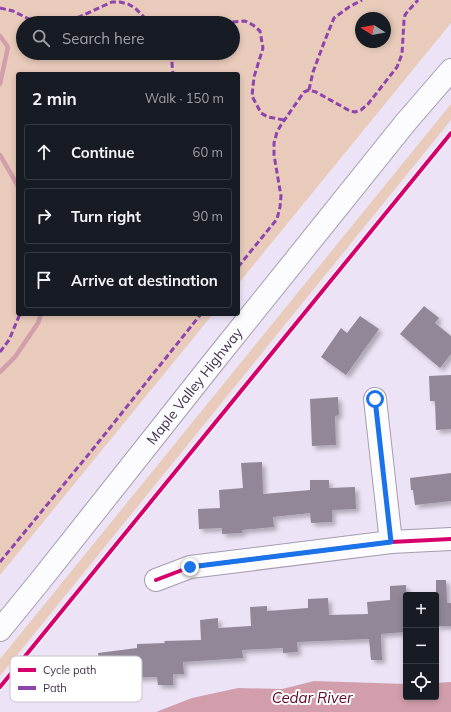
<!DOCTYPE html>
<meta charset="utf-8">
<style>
body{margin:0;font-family:Mulish,sans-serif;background:#20242c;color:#f1f3f6}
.controls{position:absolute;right:12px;bottom:12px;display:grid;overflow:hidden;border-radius:4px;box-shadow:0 2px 6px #0003}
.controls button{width:36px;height:36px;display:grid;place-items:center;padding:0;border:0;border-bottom:1px solid #363941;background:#171b24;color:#f1f3f6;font:20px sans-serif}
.compass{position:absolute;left:355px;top:12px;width:36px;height:36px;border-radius:50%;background:#171b24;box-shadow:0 2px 6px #0003;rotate:281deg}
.stop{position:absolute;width:12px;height:12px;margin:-9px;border:3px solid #1a73e8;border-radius:50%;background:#fff}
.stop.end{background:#1a73e8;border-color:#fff;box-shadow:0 1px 4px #0008}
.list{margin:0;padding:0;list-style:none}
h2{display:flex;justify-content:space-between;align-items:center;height:52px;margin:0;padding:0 16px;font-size:17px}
h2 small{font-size:13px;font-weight:400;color:#9ea1a6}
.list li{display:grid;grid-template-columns:26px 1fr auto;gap:12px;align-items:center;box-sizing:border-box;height:56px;margin:0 8px 8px;padding:0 8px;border:1px solid #363941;border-radius:4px}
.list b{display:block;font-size:15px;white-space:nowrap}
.list em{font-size:13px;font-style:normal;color:#9ea1a6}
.icon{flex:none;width:22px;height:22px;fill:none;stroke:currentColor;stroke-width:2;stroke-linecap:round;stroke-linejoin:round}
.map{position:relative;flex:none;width:451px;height:712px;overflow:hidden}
.search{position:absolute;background:#171b24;box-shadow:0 2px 6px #0003;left:16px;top:16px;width:224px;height:44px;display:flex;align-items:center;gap:10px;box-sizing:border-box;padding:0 14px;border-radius:22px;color:#9ea1a6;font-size:15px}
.panel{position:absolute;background:#171b24;box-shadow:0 2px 6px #0003;left:16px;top:72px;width:224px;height:244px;border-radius:4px}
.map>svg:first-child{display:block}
.green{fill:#e8cbba;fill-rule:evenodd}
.water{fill:#d39eac}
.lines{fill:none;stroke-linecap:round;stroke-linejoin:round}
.stream{stroke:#d39eac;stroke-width:4.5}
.building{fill:#918798;filter:url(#shadow)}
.minor-casing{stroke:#a59cad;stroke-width:24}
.major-casing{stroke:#a59cad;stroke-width:24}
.minor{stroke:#fcfbfe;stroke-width:22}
.major{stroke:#fcfbfe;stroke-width:22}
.quiet{stroke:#8e44ad;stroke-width:3;stroke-dasharray:6 3;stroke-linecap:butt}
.cycleway-casing{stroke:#fff;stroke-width:6}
.cycleway{stroke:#d6006c;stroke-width:4}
.route{stroke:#1a73e8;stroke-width:5}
.labels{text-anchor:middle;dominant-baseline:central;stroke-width:4;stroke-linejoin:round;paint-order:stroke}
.street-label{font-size:14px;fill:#3f334a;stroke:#fff}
.water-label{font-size:15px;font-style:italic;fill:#5f0726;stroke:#fff}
.key{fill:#fff;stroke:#c5c2c9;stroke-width:1}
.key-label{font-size:11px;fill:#3f334a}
</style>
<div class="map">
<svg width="451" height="712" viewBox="0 0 451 712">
<defs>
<filter id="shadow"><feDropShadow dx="3.5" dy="3.5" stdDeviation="2" flood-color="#0004"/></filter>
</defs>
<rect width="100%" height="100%" fill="#ede3f6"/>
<g class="green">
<path d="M 0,0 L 451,0 L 451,23 L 238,284 L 238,74 L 18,74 L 18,314 L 213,314 L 0,575 ZM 361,18 L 385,18 L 385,42 L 361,42 ZM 23,23 L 233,23 L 233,53 L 23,53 Z"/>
<polygon points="451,104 451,120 0,676 0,659"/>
</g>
<polygon class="water" points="314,681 406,684 406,697 436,697 436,683 451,682 451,712 156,712 192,698 238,688 282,689"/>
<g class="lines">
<g class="stream">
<polyline points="0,36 8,47 0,84"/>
<polyline points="0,155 18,186"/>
<polyline points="0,372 15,357 38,323 41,314"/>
</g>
</g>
<g class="building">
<polygon points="424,306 439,318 435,323 451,336 451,354 440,368 400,334"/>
<polygon points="360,316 379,329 346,375 321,357 341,328 347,333"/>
<polygon points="451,375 451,429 436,430 435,401 430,401 429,376"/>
<polygon points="338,397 339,415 335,416 336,445 312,446 310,399"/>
<polygon points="262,462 263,494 310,490 310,480 329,480 329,488 355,487 356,509 332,510 332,522 311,523 310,513 273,517 274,527 242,530 242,533 222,534 222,528 199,529 198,509 220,508 219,490 243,488 241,463"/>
<polygon points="451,473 451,501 415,505 413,490 411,490 410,478"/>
<polygon points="436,580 446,580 447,603 451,603 451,626 436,626"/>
<polygon points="406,585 405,632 381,634 382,660 371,660 369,639 297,642 298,652 283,653 283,648 242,650 243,658 183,662 184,674 173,674 173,685 158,685 157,677 121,678 121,684 89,688 86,665 99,663 98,653 137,648 137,644 165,643 164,641 201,640 200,620 218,618 218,628 251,626 250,607 267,606 267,611 308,608 308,599 328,598 329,615 368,614 367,602 390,600 390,586"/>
</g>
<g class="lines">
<g class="minor-casing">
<g id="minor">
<polyline points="375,399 391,542"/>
<polyline points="156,580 190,567 391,542 451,539"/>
</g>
</g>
<g class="major-casing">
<g id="major">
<path id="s1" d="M 0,630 L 40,581 L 211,365 L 406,122 L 451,70"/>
</g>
</g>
<use href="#minor" class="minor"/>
<use href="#major" class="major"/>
<g class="quiet">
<polyline points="0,8 13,11 35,22 41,23"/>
<polyline points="42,23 58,18 74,18 79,17 103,6 112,2 120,2 128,4 135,8 150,23"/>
<polyline points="189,23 195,19 219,23 245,21 253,25 260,31 263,48 254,77 252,96 261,113 268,117 284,120"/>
<polyline points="171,53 173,74"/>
<polyline points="309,90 313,72 325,40 334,18 349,7 362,0"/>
<polyline points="238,267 277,219 280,207 281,196 274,155 274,143 277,132 281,125 304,92 309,90 316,92 350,111 355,112 361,110 368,104 397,67 402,54 404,20 405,15 408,11 418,0"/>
<polyline points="0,352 9,340 20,314"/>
<polyline points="0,562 93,449 201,314"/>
</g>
<g class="cycleway-casing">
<g id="cycleway">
<polyline points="156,580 190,567 391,542 451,539"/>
<polyline points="0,687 451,133"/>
</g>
</g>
<use href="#cycleway" class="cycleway"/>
</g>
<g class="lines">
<polyline class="route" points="190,567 391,542 375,399"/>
</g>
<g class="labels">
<g class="street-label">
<text stroke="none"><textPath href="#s1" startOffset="312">Maple Valley Highway</textPath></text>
</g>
<g class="water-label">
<text x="312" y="697">Cedar River</text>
</g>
</g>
<rect x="10" y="656" width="132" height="46" rx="6" class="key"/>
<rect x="18" y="668" width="18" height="4" fill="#d6006c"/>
<rect x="18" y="686" width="18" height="4" fill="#8e44ad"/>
<g class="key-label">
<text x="43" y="674">Cycle path</text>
<text x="43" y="692">Path</text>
</g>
</svg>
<div class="controls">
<button>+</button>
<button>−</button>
<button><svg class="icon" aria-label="locate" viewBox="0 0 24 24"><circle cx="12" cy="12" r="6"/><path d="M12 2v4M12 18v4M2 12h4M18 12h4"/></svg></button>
</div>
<svg class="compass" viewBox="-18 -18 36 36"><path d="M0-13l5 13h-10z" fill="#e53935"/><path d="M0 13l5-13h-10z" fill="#9ea1a6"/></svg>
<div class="stop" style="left:375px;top:399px"></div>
<div class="stop end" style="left:190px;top:567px"></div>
<div class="search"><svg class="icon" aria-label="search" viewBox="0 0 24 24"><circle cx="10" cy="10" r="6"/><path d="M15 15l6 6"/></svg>Search here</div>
<section class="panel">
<h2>2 min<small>Walk · 150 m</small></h2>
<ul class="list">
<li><svg class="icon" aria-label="ahead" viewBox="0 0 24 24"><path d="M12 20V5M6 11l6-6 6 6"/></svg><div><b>Continue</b></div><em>60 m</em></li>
<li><svg class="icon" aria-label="right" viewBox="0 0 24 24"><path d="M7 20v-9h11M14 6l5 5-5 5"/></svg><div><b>Turn right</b></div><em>90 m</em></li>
<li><svg class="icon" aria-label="arrive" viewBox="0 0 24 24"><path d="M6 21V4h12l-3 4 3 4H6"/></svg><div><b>Arrive at destination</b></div></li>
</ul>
</section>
</div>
